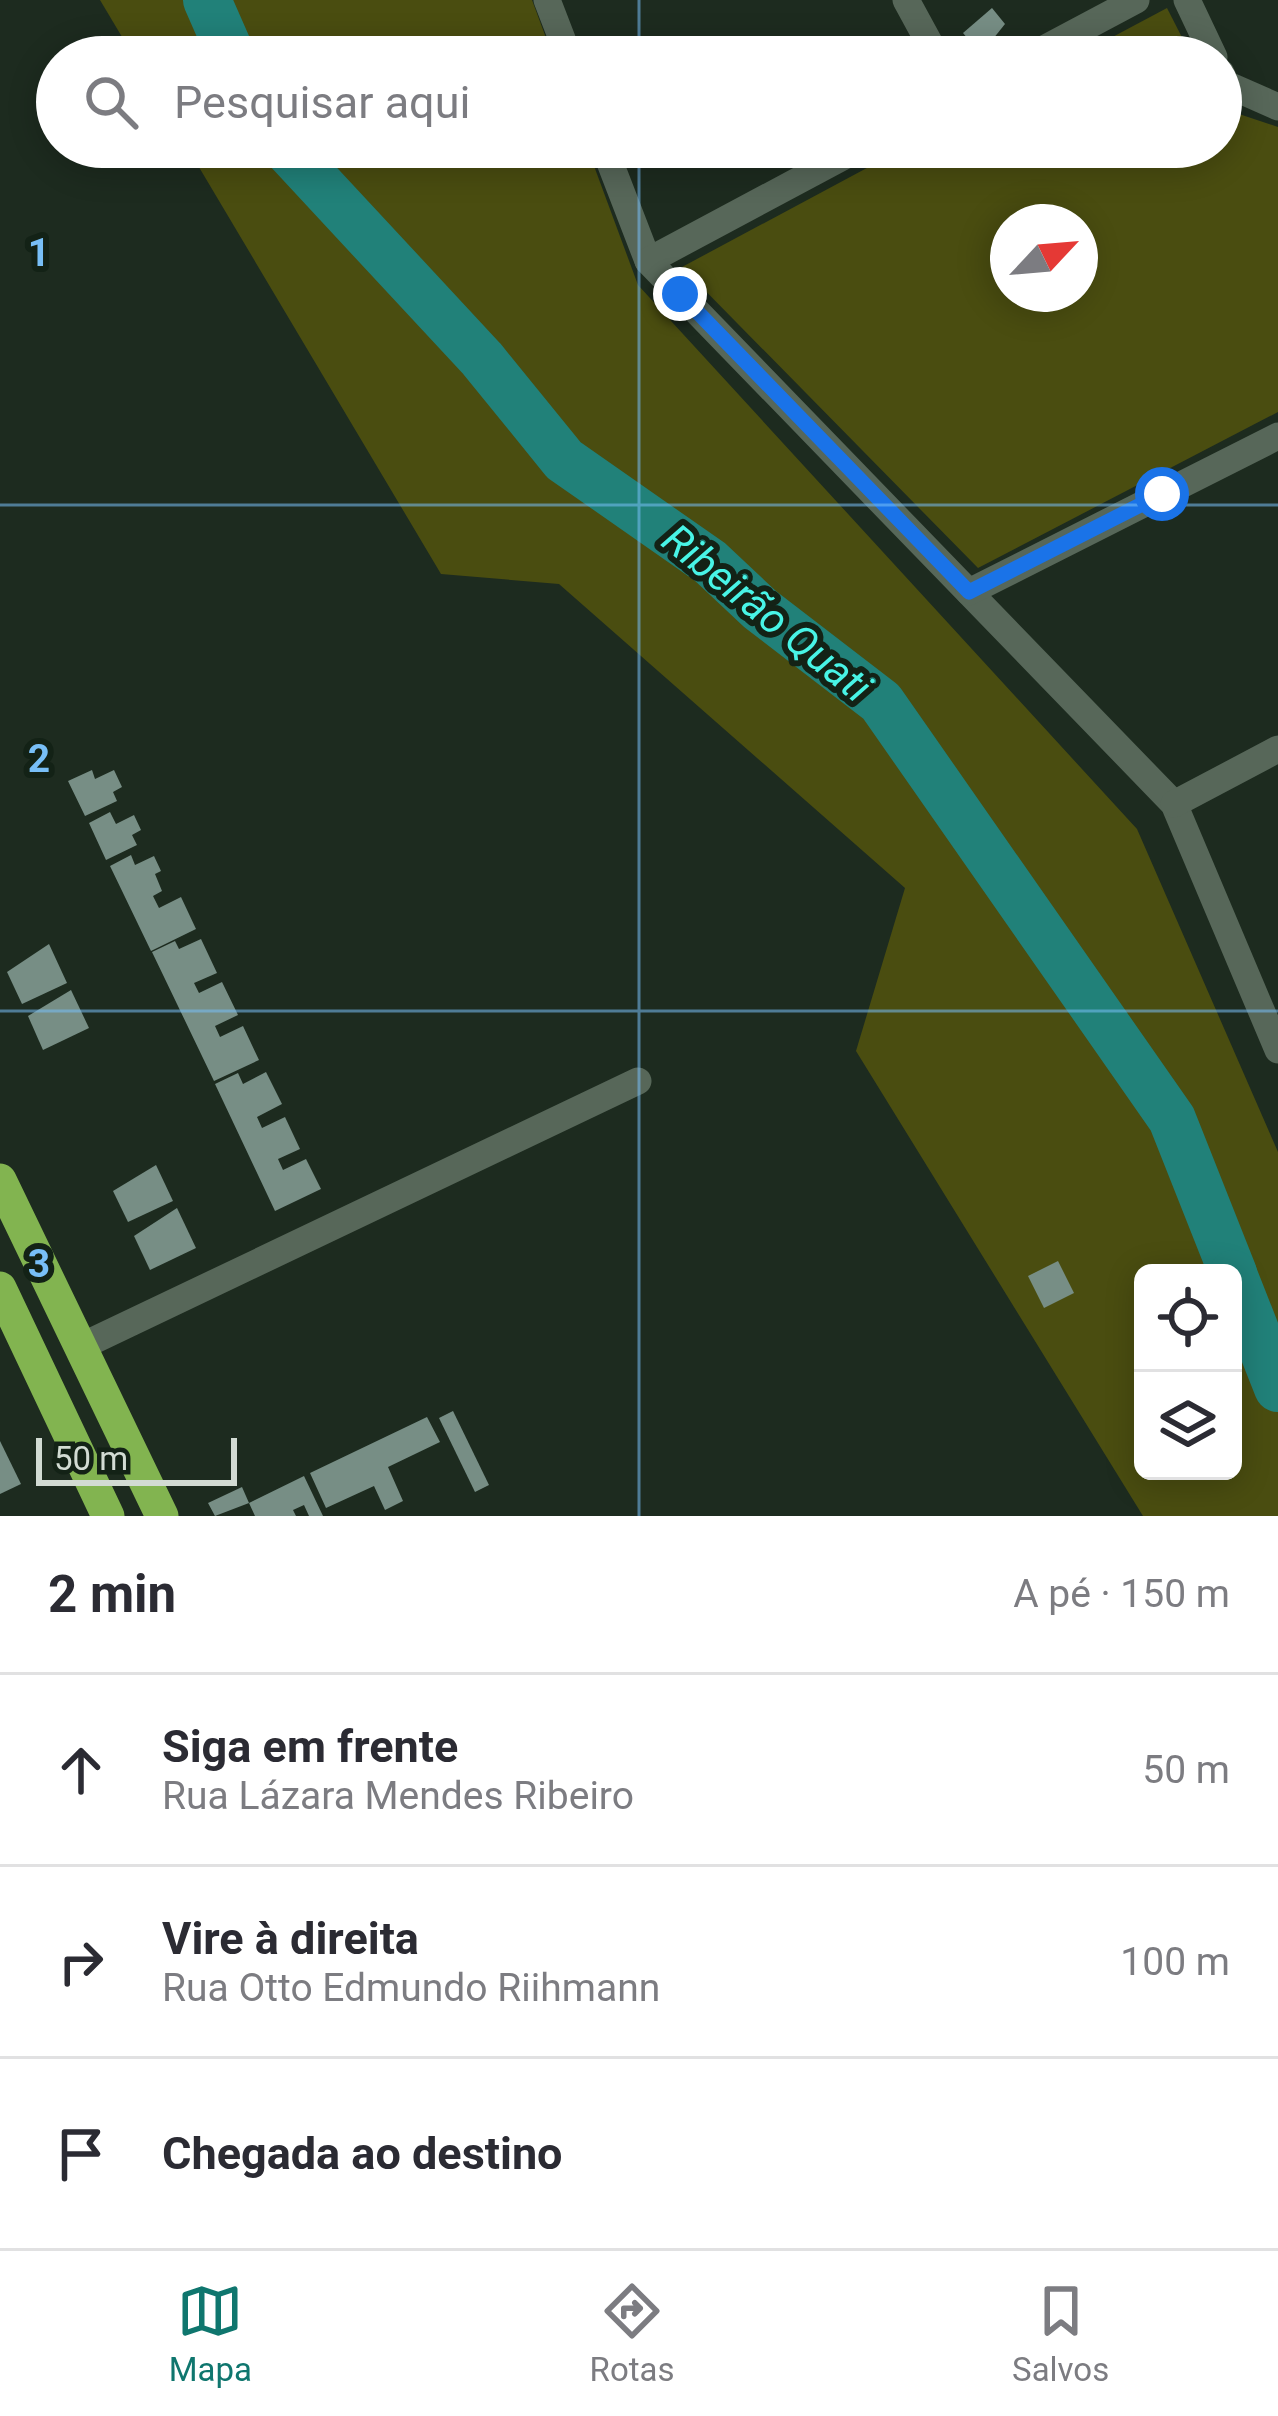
<!DOCTYPE html>
<html lang="pt">
<meta charset="utf-8">
<style>
body{margin:0;font-family:Roboto,sans-serif;background:#f2f2f3;color:#2b2b33}
.controls{position:absolute;right:36px;bottom:36px;display:grid;overflow:hidden;border-radius:18px;box-shadow:0 6px 30px #0003}
.controls button{width:108px;height:108px;display:grid;place-items:center;padding:0;border:0;border-bottom:3px solid #e1e1e2;background:#fff;color:#2b2b33;font:60px sans-serif}
.compass{position:absolute;left:990px;top:204px;width:108px;height:108px;border-radius:50%;background:#fff;box-shadow:0 6px 30px #0003;rotate:64deg}
.scale{position:absolute;left:36px;bottom:30px;width:201px;box-sizing:border-box;padding-left:12px;border:6px solid #d2dbd3;border-top:0;font-size:33px;line-height:42px;white-space:nowrap;color:#d2dbd3;-webkit-text-stroke:9px #132216;paint-order:stroke}
.stop{position:absolute;width:36px;height:36px;margin:-27px;border:9px solid #1a73e8;border-radius:50%;background:#fff}
.stop.end{background:#1a73e8;border-color:#fff;box-shadow:0 3px 12px #0008}
.list{margin:0;padding:0;list-style:none}
h2{display:flex;justify-content:space-between;align-items:center;height:156px;margin:0;padding:0 48px;font-size:51px}
h2 small{font-size:39px;font-weight:400;color:#7c7c81}
.list li{display:grid;grid-template-columns:78px 1fr auto;gap:36px;align-items:center;box-sizing:border-box;height:192px;padding:0 48px;border-top:3px solid #e1e1e2}
.list b{display:block;font-size:45px;white-space:nowrap}
.list p{margin:0;font-size:39px;white-space:nowrap;color:#7c7c81}
.list em{font-size:39px;font-style:normal;color:#7c7c81}
.icon{flex:none;width:66px;height:66px;fill:none;stroke:currentColor;stroke-width:2;stroke-linecap:round;stroke-linejoin:round}
.map{position:relative;flex:none;width:1278px;height:1516px;overflow:hidden}
.search{position:absolute;background:#fff;box-shadow:0 6px 30px #0003;left:36px;right:36px;top:36px;height:132px;display:flex;align-items:center;gap:30px;box-sizing:border-box;padding:0 42px;border-radius:66px;color:#7c7c81;font-size:45px}
.sheet{height:732px;background:#fff}
nav{display:flex;justify-content:space-around;align-items:center;box-sizing:border-box;height:168px;border-top:3px solid #e1e1e2;background:#fff;font-size:33px;color:#7c7c81}
nav a{display:grid;justify-items:center;gap:6px}
nav .on{color:#0f766e}
.map>svg:first-child{display:block}
.green{fill:#4a4d10;fill-rule:evenodd}
.lines{fill:none;stroke-linecap:round;stroke-linejoin:round}
.river{stroke:#218179;stroke-width:48}
.building{fill:#778e85}
.minor{stroke:#576759;stroke-width:27}
.trunk{stroke:#82b450;stroke-width:33}
.route{stroke:#1a73e8;stroke-width:15}
.grid{fill:none;stroke:#78bff7;stroke-width:3;stroke-opacity:0.55}
.labels{text-anchor:middle;dominant-baseline:central;stroke-width:12;stroke-linejoin:round;paint-order:stroke}
.water-label{font-size:42px;font-style:italic;fill:#48f4e6;stroke:#132216}
.grid-label{font-size:39px;text-anchor:middle;font-weight:bold;fill:#78bff7;stroke:#132216;stroke-width:12;stroke-linejoin:round;paint-order:stroke}
</style>
<div class="map">
<svg width="1278" height="1516" viewBox="0 0 1278 1516">
<rect width="100%" height="100%" fill="#1d2b1f"/>
<g class="green">
<polygon points="100,0 532,0 553,57 134,57"/>
<polygon points="1167,8 1192,57 1075,57"/>
<path d="M 1221,108 L 1278,127 L 1278,412 L 978,568 L 682,267 L 906,147 L 1221,147 ZM 1080,222 L 1080,294 L 1008,294 L 1008,222 Z"/>
<path d="M 187,147 L 587,147 L 638,285 L 1137,829 L 1278,1152 L 1278,1516 L 1143,1516 L 856,1051 L 905,888 L 559,584 L 441,574 ZM 1143,1273 L 1233,1273 L 1233,1471 L 1143,1471 Z"/>
</g>
<g class="lines">
<g class="river">
<polyline points="207,0 232,57"/>
<polyline points="285,147 482,359 564,460 710,562 760,609 881,702 1172,1119 1233,1273"/>
<polyline points="1233,1274 1278,1388"/>
</g>
</g>
<g class="building">
<polygon points="992,8 1005,24 981,54 963,33"/>
<polygon points="92,770 95,779 114,770 122,787 113,792 117,801 85,816 68,781"/>
<polygon points="110,812 116,824 134,815 141,830 132,835 137,845 106,860 89,823"/>
<polygon points="131,855 135,865 154,856 161,871 155,874 162,891 153,896 159,908 181,897 196,929 151,951 110,866"/>
<polygon points="201,939 217,973 194,983 199,993 222,982 238,1015 215,1026 220,1037 243,1026 259,1060 214,1081 152,952 175,941 179,949"/>
<polygon points="49,944 67,983 22,1004 7,972"/>
<polygon points="71,990 89,1028 43,1050 28,1016"/>
<polygon points="266,1072 282,1104 257,1117 262,1128 285,1117 300,1149 278,1159 283,1170 306,1159 321,1189 275,1211 215,1084 238,1073 243,1084"/>
<polygon points="156,1165 173,1201 128,1222 113,1191"/>
<polygon points="177,1208 196,1248 150,1270 134,1236"/>
<polygon points="1058,1261 1074,1293 1044,1308 1028,1276"/>
<polygon points="453,1411 489,1485 475,1492 439,1418"/>
<polygon points="427,1417 440,1442 388,1467 403,1501 385,1510 374,1486 326,1508 310,1473"/>
<polygon points="0,1441 21,1484 0,1494"/>
<polygon points="304,1476 323,1516 309,1516 304,1505 293,1510 296,1516 255,1516 249,1503 215,1516 208,1503 242,1487 249,1503"/>
</g>
<g class="lines">
<g class="minor">
<polyline points="547,0 569,57"/>
<polyline points="906,0 937,57"/>
<polyline points="1187,0 1214,57"/>
<polyline points="1029,57 1136,0"/>
<polyline points="1221,73 1226,84 1278,107"/>
<polyline points="604,147 648,261 1174,804 1278,1050"/>
<polyline points="648,261 861,147"/>
<polyline points="969,592 1278,436"/>
<polyline points="1174,804 1278,749"/>
<polyline points="80,1347 638,1081"/>
</g>
<g class="trunk">
<polyline points="0,1180 162,1516"/>
<polyline points="0,1288 108,1516"/>
</g>
</g>
<g class="lines">
<polyline class="route" points="680,294 969,592 1162,494"/>
</g>
<path class="grid" d="M 639,0 L 639,57M 639,147 L 639,1516M 0,505 L 1278,505M 0,1011 L 1278,1011"/>
<g class="labels">
<g class="water-label">
<text transform="translate(767 613) rotate(39)">Ribeirão Quati</text>
</g>
</g>
<g class="grid-label">
<text x="39" y="266">1</text>
<text x="39" y="772">2</text>
<text x="39" y="1277">3</text>
</g>
</svg>
<div class="controls">
<button><svg class="icon" aria-label="locate" viewBox="0 0 24 24"><circle cx="12" cy="12" r="6"/><path d="M12 2v4M12 18v4M2 12h4M18 12h4"/></svg></button>
<button><svg class="icon" aria-label="layers" viewBox="0 0 24 24"><path d="M12 4l9 5-9 5-9-5zM3 14l9 5 9-5"/></svg></button>
</div>
<svg class="compass" viewBox="-18 -18 36 36"><path d="M0-13l5 13h-10z" fill="#e53935"/><path d="M0 13l5-13h-10z" fill="#7c7c81"/></svg>
<div class="scale">50 m</div>
<div class="stop" style="left:1162px;top:494px"></div>
<div class="stop end" style="left:680px;top:294px"></div>
<div class="search"><svg class="icon" aria-label="search" viewBox="0 0 24 24"><circle cx="10" cy="10" r="6"/><path d="M15 15l6 6"/></svg>Pesquisar aqui</div>
</div>
<section class="sheet">
<h2>2 min<small>A pé · 150 m</small></h2>
<ul class="list">
<li><svg class="icon" aria-label="ahead" viewBox="0 0 24 24"><path d="M12 20V5M6 11l6-6 6 6"/></svg><div><b>Siga em frente</b><p>Rua Lázara Mendes Ribeiro</p></div><em>50 m</em></li>
<li><svg class="icon" aria-label="right" viewBox="0 0 24 24"><path d="M7 20v-9h11M14 6l5 5-5 5"/></svg><div><b>Vire à direita</b><p>Rua Otto Edmundo Riihmann</p></div><em>100 m</em></li>
<li><svg class="icon" aria-label="arrive" viewBox="0 0 24 24"><path d="M6 21V4h12l-3 4 3 4H6"/></svg><div><b>Chegada ao destino</b></div></li>
</ul>
</section>
<nav>
<a class="on"><svg class="icon" aria-label="map" viewBox="0 0 24 24"><path d="M3 6l6-2 6 2 6-2v14l-6 2-6-2-6 2zM9 4v14M15 6v14"/></svg>Mapa</a>
<a><svg class="icon" aria-label="directions" viewBox="0 0 24 24"><path d="M12 3l9 9-9 9-9-9zM9 14v-3h6M13 9l2 2-2 2"/></svg>Rotas</a>
<a><svg class="icon" aria-label="saved" viewBox="0 0 24 24"><path d="M7 4h10v16l-5-4-5 4z"/></svg>Salvos</a>
</nav>
